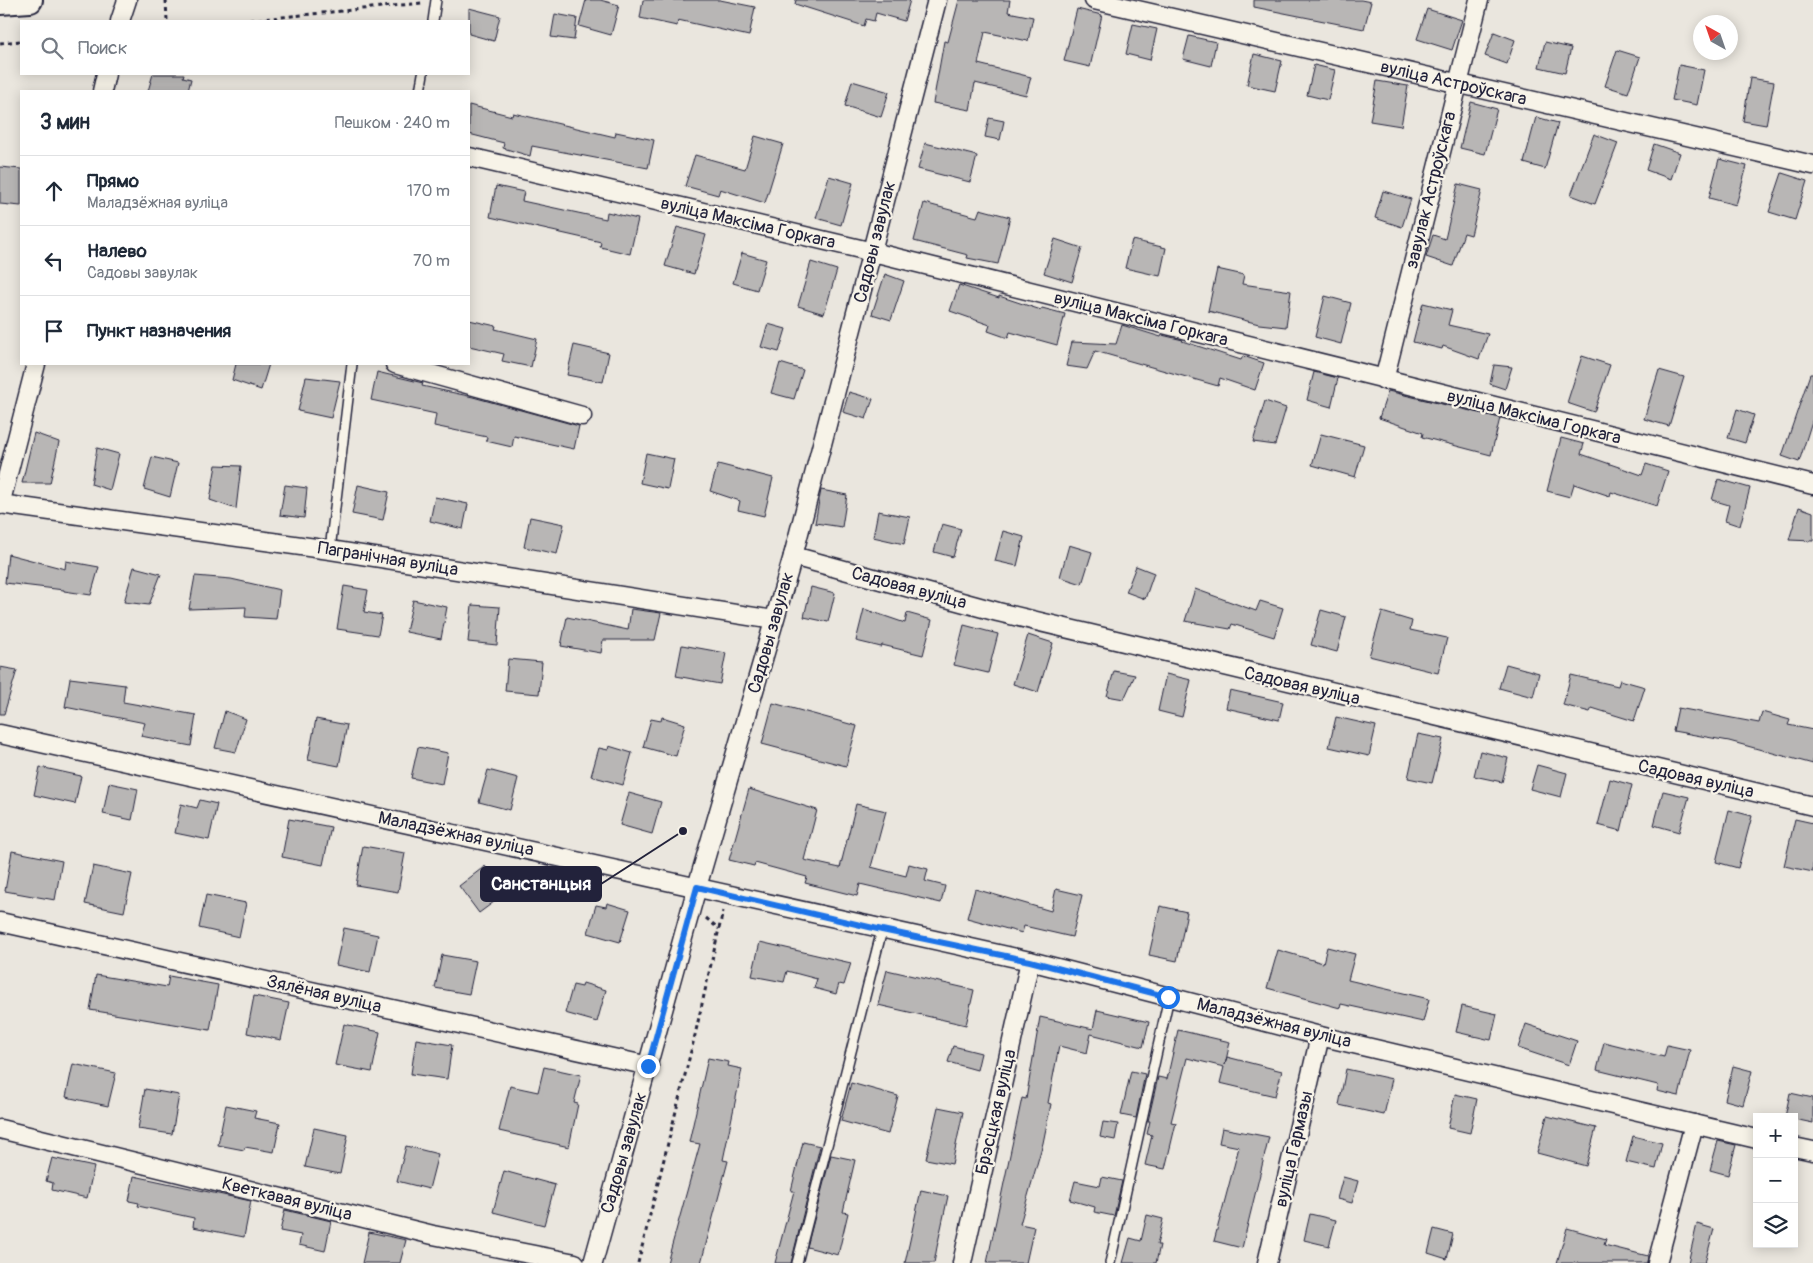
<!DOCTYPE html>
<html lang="ru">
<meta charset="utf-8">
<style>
body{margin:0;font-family:Pangolin,sans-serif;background:#f6f6f7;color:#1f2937}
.controls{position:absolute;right:15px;bottom:15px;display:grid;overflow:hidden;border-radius:0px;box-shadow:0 2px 12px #0003}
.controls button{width:45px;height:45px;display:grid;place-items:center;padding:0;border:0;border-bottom:1px solid #e0e1e3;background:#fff;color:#1f2937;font:25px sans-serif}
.compass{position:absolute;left:1693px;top:15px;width:45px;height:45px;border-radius:50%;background:#fff;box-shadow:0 2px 12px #0003;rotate:320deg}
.stop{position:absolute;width:15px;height:15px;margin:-11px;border:4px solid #1a73e8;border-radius:50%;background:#fff}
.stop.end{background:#1a73e8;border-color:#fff;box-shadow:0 1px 5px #0008}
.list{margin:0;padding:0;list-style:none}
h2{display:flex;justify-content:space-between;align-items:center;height:65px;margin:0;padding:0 20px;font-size:21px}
h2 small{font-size:16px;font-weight:400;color:#747a83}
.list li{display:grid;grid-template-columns:32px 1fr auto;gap:15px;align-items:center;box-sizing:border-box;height:70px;padding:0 20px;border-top:1px solid #e0e1e3}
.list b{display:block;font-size:19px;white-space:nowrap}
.list p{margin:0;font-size:16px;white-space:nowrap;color:#747a83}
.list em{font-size:16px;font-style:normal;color:#747a83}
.icon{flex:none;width:28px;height:28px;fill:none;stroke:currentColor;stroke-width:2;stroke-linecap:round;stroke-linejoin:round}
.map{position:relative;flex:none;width:1813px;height:1263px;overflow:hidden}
.search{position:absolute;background:#fff;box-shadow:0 2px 12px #0003;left:20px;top:20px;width:450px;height:55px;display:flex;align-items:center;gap:12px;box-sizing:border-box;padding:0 18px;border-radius:0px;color:#747a83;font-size:19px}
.panel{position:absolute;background:#fff;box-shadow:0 2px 12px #0003;left:20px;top:90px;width:450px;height:275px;border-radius:0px}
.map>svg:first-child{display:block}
.building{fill:#b8b6b5;stroke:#22223b}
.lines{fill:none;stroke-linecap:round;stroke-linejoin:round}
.lane-casing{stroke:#22223b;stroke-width:12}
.street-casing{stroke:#22223b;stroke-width:21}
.secondary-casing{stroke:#22223b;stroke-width:28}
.path{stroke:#22223b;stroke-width:3;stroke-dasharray:4 4;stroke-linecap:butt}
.lane{stroke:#f7f3e8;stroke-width:9}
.street{stroke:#f7f3e8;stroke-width:18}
.secondary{stroke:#f7f3e8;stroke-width:24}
.route{stroke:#1a73e8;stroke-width:6}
.labels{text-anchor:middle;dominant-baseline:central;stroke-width:4.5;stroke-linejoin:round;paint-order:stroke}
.street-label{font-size:18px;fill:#22223b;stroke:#f7f3e8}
.leader{fill:none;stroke:#22223b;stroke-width:2}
.callout-dot{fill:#22223b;stroke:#f7f3e8;stroke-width:2}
.callout{fill:#22223b;stroke:#22223b;stroke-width:2}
.callout-label{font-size:19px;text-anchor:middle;font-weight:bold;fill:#fff}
</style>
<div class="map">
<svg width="1813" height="1263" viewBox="0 0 1813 1263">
<rect width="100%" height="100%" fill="#eae6de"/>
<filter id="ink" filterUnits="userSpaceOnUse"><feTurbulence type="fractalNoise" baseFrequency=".02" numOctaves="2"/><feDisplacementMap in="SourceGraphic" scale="10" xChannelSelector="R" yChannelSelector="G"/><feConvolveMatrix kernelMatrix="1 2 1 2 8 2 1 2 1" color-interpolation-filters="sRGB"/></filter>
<g filter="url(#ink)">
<g class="building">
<polygon points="586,0 600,0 619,5 611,35 579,26"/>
<polygon points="643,0 720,0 755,7 749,36 678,20 677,26 640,18"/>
<polygon points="796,0 910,0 904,21 876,13 874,21 866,19 864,26 795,4"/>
<polygon points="959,0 1010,0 1008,12 1033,17 1028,41 985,32 978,64 1031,77 1026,95 975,83 970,110 933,103 944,41 948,42"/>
<polygon points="1254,0 1361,0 1371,2 1364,29 1254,7"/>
<polygon points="469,8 500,16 494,41 469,34"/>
<polygon points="1077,9 1102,15 1090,67 1064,61"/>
<polygon points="1427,9 1462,20 1452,50 1417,39"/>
<polygon points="555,14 577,18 574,40 551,37"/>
<polygon points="1133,24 1157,29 1150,60 1126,54"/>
<polygon points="1494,32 1515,40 1507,64 1485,56"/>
<polygon points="1189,36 1216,42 1211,66 1183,59"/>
<polygon points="1545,42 1571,48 1565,73 1539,67"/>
<polygon points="1617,50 1640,57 1628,93 1605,86"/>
<polygon points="1254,54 1282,61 1275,91 1247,85"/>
<polygon points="1314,65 1335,70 1328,100 1307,95"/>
<polygon points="1679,65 1704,70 1697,105 1672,100"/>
<polygon points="153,74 184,74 183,77 191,79 188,91 148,91"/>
<polygon points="1750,78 1774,82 1766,125 1743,121"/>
<polygon points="852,81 889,92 881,117 845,106"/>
<polygon points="1377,81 1408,86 1401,126 1370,121"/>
<polygon points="1471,102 1497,109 1485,154 1460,148"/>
<polygon points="469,105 512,116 513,113 615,137 616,132 654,140 648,168 532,146 530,156 503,148 504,143 469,134"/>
<polygon points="1536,117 1558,123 1545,169 1524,163"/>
<polygon points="989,118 1004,121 1000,140 985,137"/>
<polygon points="1594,134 1618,143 1595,204 1571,195"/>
<polygon points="755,136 783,144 765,203 720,189 718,195 685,186 695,155 745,169"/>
<polygon points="925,143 977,156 970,182 918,169"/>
<polygon points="1654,144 1680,153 1671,179 1646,170"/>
<polygon points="1719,159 1747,166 1736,205 1709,198"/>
<polygon points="0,167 21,169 21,206 0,204"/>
<polygon points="1782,173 1807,181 1795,220 1769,212"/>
<polygon points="829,176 853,183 841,225 816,218"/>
<polygon points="1458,184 1482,190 1471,235 1464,233 1453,266 1426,257 1433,235 1445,239"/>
<polygon points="496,186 524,192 522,201 606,219 607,212 638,219 630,254 600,247 601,242 490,217"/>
<polygon points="1383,191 1411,199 1402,227 1375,218"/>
<polygon points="924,203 977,217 980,209 1010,217 998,264 967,258 968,255 914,241"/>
<polygon points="677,227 706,235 694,274 665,266"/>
<polygon points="1055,239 1082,248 1072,282 1044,273"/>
<polygon points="1132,240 1166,248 1160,276 1125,268"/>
<polygon points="742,253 766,260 757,290 733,283"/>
<polygon points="811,262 837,270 824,314 798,306"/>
<polygon points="1217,269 1244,275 1242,284 1291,291 1286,327 1259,324 1208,311"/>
<polygon points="885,274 904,281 891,320 872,314"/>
<polygon points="959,285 999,298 999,296 1041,310 1042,308 1065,314 1057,345 1010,332 1008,338 988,331 990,325 950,311"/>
<polygon points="1325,296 1351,303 1341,344 1315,337"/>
<polygon points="1423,303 1452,310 1448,325 1488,334 1479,359 1443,346 1442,349 1413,342"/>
<polygon points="469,320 496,326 495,329 537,339 531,367 502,361 504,354 469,346"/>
<polygon points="768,324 786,329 779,352 761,347"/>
<polygon points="1122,325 1161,337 1162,335 1183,340 1182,341 1241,360 1243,356 1264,363 1255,390 1220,378 1218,386 1095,351 1087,369 1066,366 1072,342 1116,344"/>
<polygon points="574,345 609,353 603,382 567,375"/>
<polygon points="1582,356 1610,365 1594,412 1567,403"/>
<polygon points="780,363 803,370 794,399 771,393"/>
<polygon points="236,364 269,364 261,390 232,380"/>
<polygon points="1494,365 1512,367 1505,389 1490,384"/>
<polygon points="1659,370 1684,377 1669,426 1644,419"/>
<polygon points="377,372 423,383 422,386 473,397 579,426 574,449 514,436 512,447 486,441 487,437 434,426 436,414 371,400"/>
<polygon points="1314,372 1338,378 1331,407 1307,400"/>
<polygon points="1810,374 1813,374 1813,418 1799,462 1782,456"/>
<polygon points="306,377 340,381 331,418 298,411"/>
<polygon points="1388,391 1500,418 1491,455 1422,437 1423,433 1379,418"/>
<polygon points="849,392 873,399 866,419 843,412"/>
<polygon points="1265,401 1286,408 1275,445 1253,442"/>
<polygon points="1737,409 1754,415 1745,443 1728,438"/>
<polygon points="34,433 59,442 50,483 22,483"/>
<polygon points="1321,434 1364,445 1355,477 1312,465"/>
<polygon points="1561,438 1584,444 1581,454 1642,475 1646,464 1668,471 1657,506 1611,492 1610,496 1574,484 1570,497 1547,491"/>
<polygon points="97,448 119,454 110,490 91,484"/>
<polygon points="646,453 674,459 668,489 640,483"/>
<polygon points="152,457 178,463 170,497 144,489"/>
<polygon points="718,464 773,478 764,516 738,510 740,501 710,491"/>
<polygon points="216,465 241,466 236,509 210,500"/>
<polygon points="1718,479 1750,488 1740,526 1725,521 1729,505 1712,500"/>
<polygon points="285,485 307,488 304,518 280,515"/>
<polygon points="358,485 389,492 383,520 352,514"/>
<polygon points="821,490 847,495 842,527 815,523"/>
<polygon points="435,497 468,504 463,529 430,521"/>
<polygon points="1799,507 1813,512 1813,541 1789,540"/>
<polygon points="878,511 910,517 904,544 873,537"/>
<polygon points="530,517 564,524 557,554 524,547"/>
<polygon points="942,524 961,529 953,557 934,552"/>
<polygon points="1003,531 1024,537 1017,566 995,561"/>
<polygon points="1069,545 1092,552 1082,584 1060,577"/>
<polygon points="8,554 65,569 66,561 99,567 91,595 64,591 64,590 5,583"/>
<polygon points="1136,566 1154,573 1145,599 1126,592"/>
<polygon points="134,567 161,574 149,605 124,602"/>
<polygon points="195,576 231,579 280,590 276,619 245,617 246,607 189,609"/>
<polygon points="344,586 368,590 364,612 382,615 378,635 337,629"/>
<polygon points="811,587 835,593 828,622 804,617"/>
<polygon points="1195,589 1256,611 1260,601 1283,608 1274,637 1232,624 1230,629 1185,621"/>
<polygon points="413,600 447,607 441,639 406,632"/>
<polygon points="472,605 500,607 497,645 468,642"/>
<polygon points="631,609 661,613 655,640 603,640 601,653 561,646 567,617 628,630"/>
<polygon points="864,609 905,623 907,613 932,620 923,655 882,645 881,647 856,641"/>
<polygon points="1321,610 1346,617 1337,652 1311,645"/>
<polygon points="1382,612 1412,621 1410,630 1447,638 1438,673 1369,656"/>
<polygon points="964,625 998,634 988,673 954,665"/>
<polygon points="1028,635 1053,643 1038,692 1013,684"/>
<polygon points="682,645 726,653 720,684 676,676"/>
<polygon points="508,659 542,662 539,694 505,691"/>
<polygon points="1506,664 1539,673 1533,697 1499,688"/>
<polygon points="0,667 17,670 4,714 0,714"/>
<polygon points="1114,671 1135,675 1124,699 1107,696"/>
<polygon points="1166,674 1191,680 1182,717 1158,711"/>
<polygon points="1571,675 1618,686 1620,680 1645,687 1634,721 1592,708 1590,712 1563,705"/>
<polygon points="70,678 125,685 123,702 196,715 191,746 141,736 145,723 65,707"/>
<polygon points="1230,690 1283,702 1279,720 1226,708"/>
<polygon points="773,703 857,726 846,766 762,744"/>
<polygon points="1678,708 1759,723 1762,712 1790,720 1788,725 1813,730 1813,764 1729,741 1673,731"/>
<polygon points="225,711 246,719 236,752 215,748"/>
<polygon points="662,717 685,724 676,756 643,747 651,719 661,721"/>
<polygon points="1336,717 1376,726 1369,756 1329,747"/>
<polygon points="316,719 347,725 339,766 308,760"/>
<polygon points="1418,734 1443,739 1432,783 1408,778"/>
<polygon points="609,746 632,753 623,785 591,776 599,748 608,750"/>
<polygon points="418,747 448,753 442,784 411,778"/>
<polygon points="1480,751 1508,758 1502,782 1474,776"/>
<polygon points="1537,765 1567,773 1561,797 1530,789"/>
<polygon points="40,767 81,776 75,804 34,795"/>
<polygon points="488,770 518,778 510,810 479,802"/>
<polygon points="1610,779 1632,785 1621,831 1598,825"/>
<polygon points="109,783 138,789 132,820 103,814"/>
<polygon points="749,789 817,810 804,860 840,868 856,804 886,811 871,867 906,876 909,864 928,869 925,881 945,886 941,903 860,884 857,896 805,883 807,877 755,863 754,866 729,860"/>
<polygon points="1663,791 1689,797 1679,832 1654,825"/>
<polygon points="629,793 661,802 652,834 620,825"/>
<polygon points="200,800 217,804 209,840 175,833 181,804 197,808"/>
<polygon points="1729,810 1752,816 1738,868 1716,862"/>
<polygon points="289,819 331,827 323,865 282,857"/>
<polygon points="1795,819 1813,823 1813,872 1784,866"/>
<polygon points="363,846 405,853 398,892 356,885"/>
<polygon points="12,851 62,861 55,900 5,891"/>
<polygon points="93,866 132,874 124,912 85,904"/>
<polygon points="485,866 506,893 479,913 459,886"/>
<polygon points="975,889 1051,911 1056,889 1082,895 1072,937 1024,926 1022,933 967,918"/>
<polygon points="206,895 246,903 239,937 199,928"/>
<polygon points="607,903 630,910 620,942 588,933 596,905 606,907"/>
<polygon points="1160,906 1187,912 1177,961 1149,955"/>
<polygon points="344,928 378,935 370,972 336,965"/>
<polygon points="760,942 851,963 844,985 839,984 836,994 814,988 817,979 787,971 784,982 752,976"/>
<polygon points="1327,947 1355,954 1348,980 1429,999 1423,1022 1341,1004 1340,1008 1267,988 1278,950 1323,963"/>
<polygon points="442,955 476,961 469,994 435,988"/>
<polygon points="887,970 974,990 966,1025 878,1005"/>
<polygon points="96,975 167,987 169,976 218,985 210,1030 90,1010"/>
<polygon points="583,983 606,990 597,1022 565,1013 573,985 582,987"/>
<polygon points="254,996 289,1003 281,1040 247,1033"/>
<polygon points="1462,1006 1497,1014 1491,1040 1456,1032"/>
<polygon points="1097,1010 1149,1022 1143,1047 1091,1034 1087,1053 1059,1046 1048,1103 1051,1104 1043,1143 1020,1224 1034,1227 1026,1263 987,1263 1022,1098 1026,1099 1040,1017 1093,1029"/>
<polygon points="344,1024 380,1032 372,1072 335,1065"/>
<polygon points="1526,1024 1577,1041 1569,1065 1518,1048"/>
<polygon points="1178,1030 1230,1042 1225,1065 1227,1057 1282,1071 1275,1096 1220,1083 1224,1067 1187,1058 1171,1122 1176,1123 1165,1169 1145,1165 1152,1135 1147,1134 1150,1121 1148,1121 1158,1077 1167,1079"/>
<polygon points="416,1039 452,1045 447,1079 411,1074"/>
<polygon points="1604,1042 1664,1057 1667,1045 1690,1050 1679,1096 1657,1091 1658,1085 1597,1070"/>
<polygon points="953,1046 981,1053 977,1070 948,1062"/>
<polygon points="708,1058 729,1062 728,1066 742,1069 723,1160 728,1161 701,1263 667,1263 700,1144 689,1142"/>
<polygon points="73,1064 116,1073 108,1106 66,1097"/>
<polygon points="1733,1066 1752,1071 1743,1105 1725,1100"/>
<polygon points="544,1067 581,1075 574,1103 578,1104 569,1147 499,1131 510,1086 538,1092"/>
<polygon points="1346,1069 1392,1079 1384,1115 1339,1105"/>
<polygon points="1131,1071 1145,1074 1136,1118 1121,1115"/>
<polygon points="851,1083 898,1096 888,1134 841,1121"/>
<polygon points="145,1089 179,1095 172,1134 138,1129"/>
<polygon points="1790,1093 1813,1098 1813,1123 1794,1119 1794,1117 1785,1117"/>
<polygon points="1455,1094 1477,1099 1470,1133 1448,1128"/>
<polygon points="226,1105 256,1111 254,1118 280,1123 274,1152 245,1147 244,1150 218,1145"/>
<polygon points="938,1107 963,1112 952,1164 926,1159"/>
<polygon points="1547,1116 1596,1128 1586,1166 1537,1153"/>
<polygon points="1103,1122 1118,1124 1115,1140 1100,1137"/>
<polygon points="314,1128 348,1135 340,1174 305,1167"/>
<polygon points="1222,1128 1269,1137 1242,1248 1214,1241 1239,1147 1219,1143"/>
<polygon points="1633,1136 1662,1143 1656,1169 1626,1162"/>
<polygon points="1718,1141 1736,1145 1728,1175 1710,1170"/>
<polygon points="803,1142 820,1146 791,1263 775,1263 794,1191 791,1191"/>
<polygon points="406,1146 438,1154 429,1189 397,1181"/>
<polygon points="831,1155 855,1160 843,1212 848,1213 838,1255 807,1247"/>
<polygon points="52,1158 94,1167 87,1198 52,1190 53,1183 46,1181"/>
<polygon points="504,1171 555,1185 544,1225 493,1212"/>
<polygon points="134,1176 251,1201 244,1237 193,1227 194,1218 138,1206 139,1203 129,1201"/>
<polygon points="1102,1177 1122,1181 1114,1216 1094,1212 1095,1207 1070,1200 1075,1181 1100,1186"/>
<polygon points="1343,1177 1358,1181 1352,1203 1337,1199"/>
<polygon points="921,1190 948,1196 937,1247 934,1263 905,1263"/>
<polygon points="285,1210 331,1221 325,1251 299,1245 301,1235 280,1231"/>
<polygon points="1310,1214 1336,1220 1329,1246 1304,1240"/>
<polygon points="1147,1215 1163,1219 1157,1245 1160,1245 1156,1263 1123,1263 1130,1238 1141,1241"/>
<polygon points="1697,1224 1714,1229 1705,1263 1688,1263"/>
<polygon points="1567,1228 1606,1239 1604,1245 1648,1256 1647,1263 1557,1263"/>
<polygon points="1434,1229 1453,1234 1447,1259 1428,1253"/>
<polygon points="369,1232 406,1240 400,1263 362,1263"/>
</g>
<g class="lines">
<g class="lane-casing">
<g id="lane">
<polyline points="433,21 436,0"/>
<polyline points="420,91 423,74"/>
<polyline points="330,550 352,364"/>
<polyline points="797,1263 882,930"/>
<polyline points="1110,1263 1169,997"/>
</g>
</g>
<g class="street-casing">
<g id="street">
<path id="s1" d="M 1094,0 L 1813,165"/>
<polyline points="120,21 127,0"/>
<polyline points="102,91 106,74"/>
<polyline points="469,157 873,252 1813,485"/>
<polyline points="395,364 582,416"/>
<polyline points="1384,380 1479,0"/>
<polyline points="0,504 330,550 774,620"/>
<polyline points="0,505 36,364"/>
<polyline points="793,556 998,612 1813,806"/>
<polyline points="0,734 1030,961 1320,1036 1757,1139"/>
<polyline points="0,922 649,1066"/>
<polyline points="0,1129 433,1235 575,1263"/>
<polyline points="1794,1147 1813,1151"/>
<polyline points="593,1263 697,887 793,556 937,0"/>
<polyline points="962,1263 1030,961"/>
<polyline points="1267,1263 1320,1036"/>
<polyline points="1657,1263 1694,1124"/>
</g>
</g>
<g class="secondary-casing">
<polyline id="secondary" points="0,2 30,0"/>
</g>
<g class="path">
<polyline points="166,0 167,21"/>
<polyline points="242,21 422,3"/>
<polyline points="0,43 21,41"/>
<polyline points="706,918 719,929"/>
<polyline points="638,1263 695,1035 723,911"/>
</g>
<use href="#lane" class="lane"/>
<use href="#street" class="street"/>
<use href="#secondary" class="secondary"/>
</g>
</g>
<g class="lines" filter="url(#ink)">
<polyline class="route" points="648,1066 697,887 882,930 1030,961 1168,997"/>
</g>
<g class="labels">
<g class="street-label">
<text stroke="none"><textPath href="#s1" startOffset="369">вуліца Астроўскага</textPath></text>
<text transform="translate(1431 190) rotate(-76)">завулак Астроўскага</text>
<text transform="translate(748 223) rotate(13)">вуліца Максіма Горкага</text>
<text transform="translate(875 242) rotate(-76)">Садовы завулак</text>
<text transform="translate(1141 319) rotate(14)">вуліца Максіма Горкага</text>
<text transform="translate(1534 417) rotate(14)">вуліца Максіма Горкага</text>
<text transform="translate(388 559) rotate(9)">Пагранічная вуліца</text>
<text transform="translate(909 588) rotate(15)">Садовая вуліца</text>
<text transform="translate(771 633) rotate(-74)">Садовы завулак</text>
<text transform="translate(1302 686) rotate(13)">Садовая вуліца</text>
<text transform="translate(1696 779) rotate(13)">Садовая вуліца</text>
<text transform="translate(456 834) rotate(12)">Маладзёжная вуліца</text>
<text transform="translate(324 994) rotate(13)">Зялёная вуліца</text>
<text transform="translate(1274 1023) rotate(14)">Маладзёжная вуліца</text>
<text transform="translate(996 1112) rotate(-77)">Брэсцкая вуліца</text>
<text transform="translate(1294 1149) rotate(-77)">вуліца Гармазы</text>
<text transform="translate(624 1153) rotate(-74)">Садовы завулак</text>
<text transform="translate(287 1199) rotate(14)">Кветкавая вуліца</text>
</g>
</g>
<path class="leader" d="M683 831L601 884"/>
<circle class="callout-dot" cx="683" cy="831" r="5"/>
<rect class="callout" x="481" y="867" width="120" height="34" rx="5"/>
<g class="callout-label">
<text x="541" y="890">Санстанцыя</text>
</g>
</svg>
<div class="controls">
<button>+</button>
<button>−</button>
<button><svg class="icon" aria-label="layers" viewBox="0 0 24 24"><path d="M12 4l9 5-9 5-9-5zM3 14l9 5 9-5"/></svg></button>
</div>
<svg class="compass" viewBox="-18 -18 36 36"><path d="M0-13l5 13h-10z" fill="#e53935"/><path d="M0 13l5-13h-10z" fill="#747a83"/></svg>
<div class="stop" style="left:1168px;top:997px"></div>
<div class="stop end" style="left:648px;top:1066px"></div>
<div class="search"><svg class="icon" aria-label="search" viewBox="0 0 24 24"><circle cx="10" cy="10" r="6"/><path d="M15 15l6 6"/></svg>Поиск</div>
<section class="panel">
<h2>3 мин<small>Пешком · 240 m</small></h2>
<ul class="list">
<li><svg class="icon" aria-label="ahead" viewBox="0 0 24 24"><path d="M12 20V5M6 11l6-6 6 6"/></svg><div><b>Прямо</b><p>Маладзёжная вуліца</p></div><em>170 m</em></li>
<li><svg class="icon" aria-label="left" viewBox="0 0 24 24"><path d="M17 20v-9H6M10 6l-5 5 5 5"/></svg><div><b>Налево</b><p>Садовы завулак</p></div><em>70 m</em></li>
<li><svg class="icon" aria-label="arrive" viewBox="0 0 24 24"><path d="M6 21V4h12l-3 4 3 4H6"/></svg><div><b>Пункт назначения</b></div></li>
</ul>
</section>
</div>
